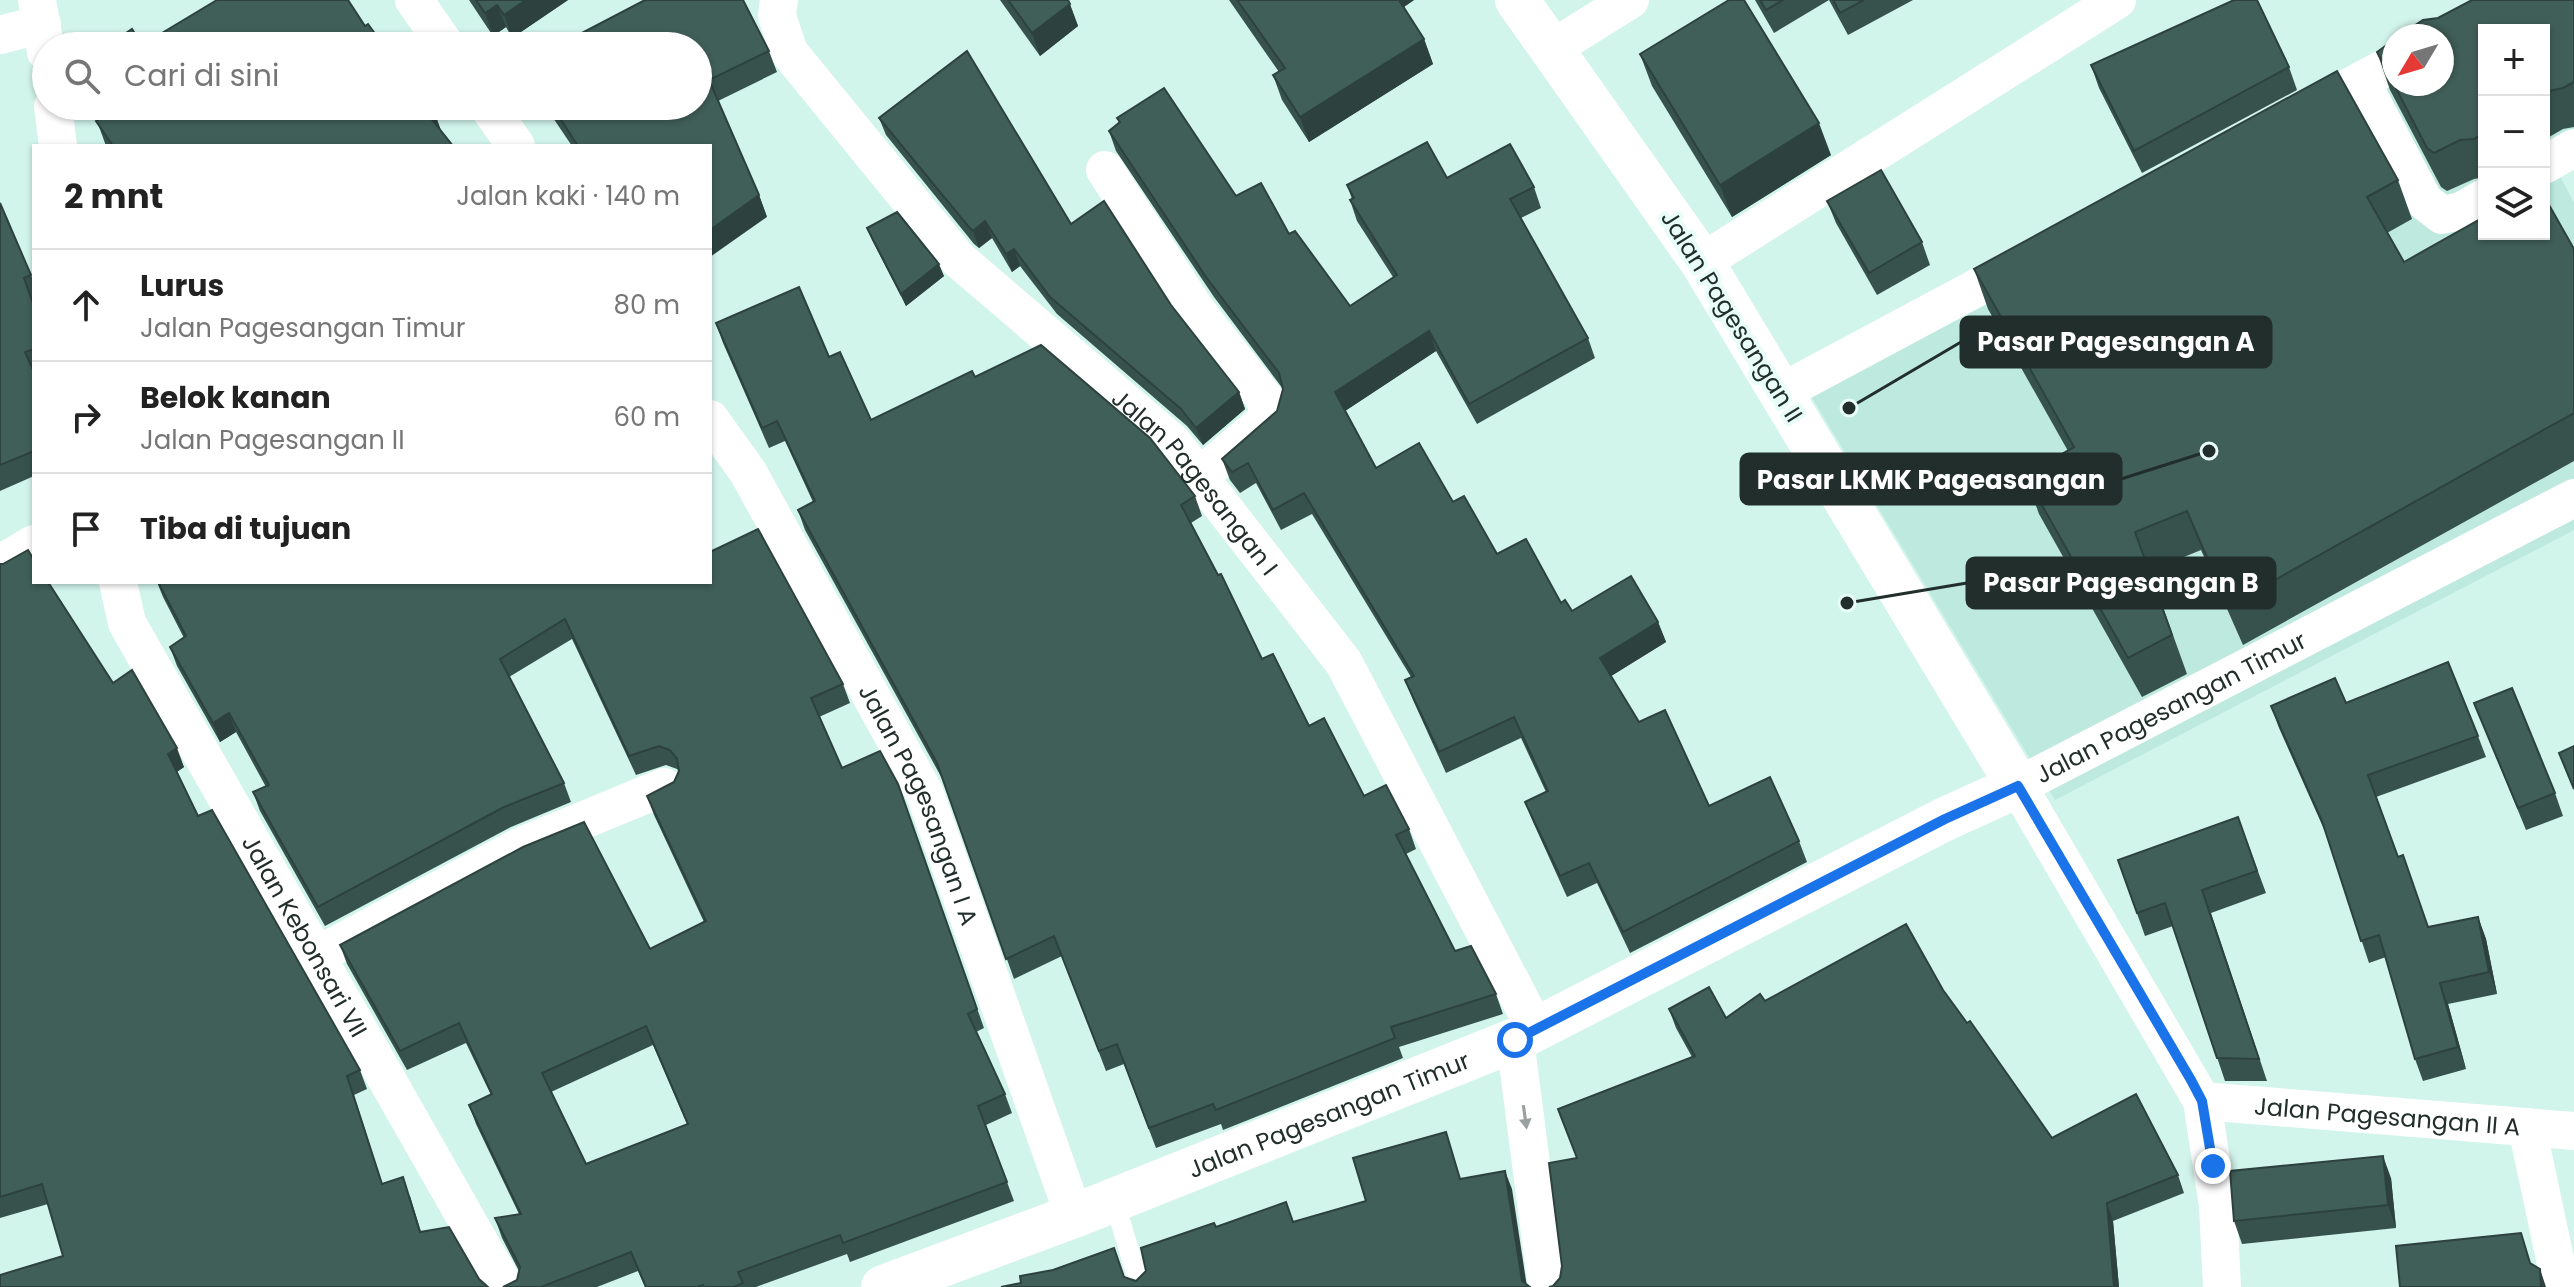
<!DOCTYPE html>
<html lang="id">
<meta charset="utf-8">
<style>
body{margin:0;font-family:Poppins,sans-serif;background:#f6f6f6;color:#222}
.controls{position:absolute;right:24px;top:24px;display:grid;overflow:hidden;border-radius:0px;box-shadow:0 2px 6px #0004}
.controls button{width:72px;height:72px;display:grid;place-items:center;padding:0;border:0;border-bottom:2px solid #e0e0e0;background:#fff;color:#222;font:40px sans-serif}
.compass{position:absolute;left:2382px;top:24px;width:72px;height:72px;border-radius:50%;background:#fff;box-shadow:0 2px 6px #0004;rotate:232deg}
.stop{position:absolute;width:24px;height:24px;margin:-18px;border:6px solid #1a73e8;border-radius:50%;background:#fff}
.stop.end{background:#1a73e8;border-color:#fff;box-shadow:0 2px 8px #0008}
.list{margin:0;padding:0;list-style:none}
h2{display:flex;justify-content:space-between;align-items:center;height:104px;margin:0;padding:0 32px;font-size:34px}
h2 small{font-size:26px;font-weight:400;color:#767676}
.list li{display:grid;grid-template-columns:52px 1fr auto;gap:24px;align-items:center;box-sizing:border-box;height:112px;padding:0 32px;border-top:2px solid #e0e0e0}
.list b{display:block;font-size:30px;white-space:nowrap}
.list p{margin:0;font-size:26px;white-space:nowrap;color:#767676}
.list em{font-size:26px;font-style:normal;color:#767676}
.icon{flex:none;width:44px;height:44px;fill:none;stroke:currentColor;stroke-width:2;stroke-linecap:round;stroke-linejoin:round}
.map{position:relative;flex:none;width:2574px;height:1287px;overflow:hidden}
.search{position:absolute;background:#fff;box-shadow:0 2px 6px #0004;left:32px;top:32px;width:680px;height:88px;display:flex;align-items:center;gap:20px;box-sizing:border-box;padding:0 28px;border-radius:44px;color:#767676;font-size:30px}
.panel{position:absolute;background:#fff;box-shadow:0 2px 6px #0004;left:32px;top:144px;width:680px;height:440px;border-radius:0px}
.map>svg:first-child{display:block}
.built{fill:#bde9de;fill-rule:evenodd}
.lines{fill:none;stroke-linecap:round;stroke-linejoin:round}
.lane{stroke:#fff;stroke-width:20}
.street{stroke:#fff;stroke-width:38}
.secondary{stroke:#fff;stroke-width:44}
.wall{fill:#37524c;fill-rule:evenodd}
.shaded-wall{fill:#2d423e}
.building{fill:#405f58;stroke:#2d423e;stroke-width:2;fill-rule:evenodd}
.oneway{fill:#9ba1a0}
.route{stroke:#1a73e8;stroke-width:10}
.labels{text-anchor:middle;dominant-baseline:central;stroke-width:8;stroke-linejoin:round;paint-order:stroke}
.street-label{font-size:24px;fill:#212e2b;stroke:#e9fdf8}
.leader{fill:none;stroke:#212e2b;stroke-width:3}
.callout-dot{fill:#212e2b;stroke:#e9fdf8;stroke-width:3}
.callout{fill:#212e2b;stroke:#212e2b;stroke-width:3}
.callout-label{font-size:26px;text-anchor:middle;font-weight:bold;fill:#fff}
</style>
<div class="map">
<svg width="2574" height="1287" viewBox="0 0 2574 1287">
<rect width="100%" height="100%" fill="#d1f4eb"/>
<path class="built" d="M 2574,0 L 2574,165 L 2559,174 L 2574,203 L 2574,530 L 2055,800 L 1797,373 L 2394,84 L 2442,84 L 2442,36 ZM 2484,30 L 2544,30 L 2544,234 L 2484,234 Z"/>
<g class="lines">
<polyline class="lane" points="1114,1200 1140,1287"/>
<g class="street">
<polyline points="37,0 46,52"/>
<polyline points="414,0 446,46"/>
<path id="s1" d="M 779,0 L 777,16 L 789,52 L 958,259 L 1173,443 L 1344,663 L 1536,1030"/>
<polyline points="0,35 42,24"/>
<polyline points="1553,48 1630,0"/>
<polyline points="2361,81 2424,201 2442,215 2461,211 2484,198"/>
<polyline points="53,106 58,146"/>
<polyline points="488,106 516,146"/>
<polyline points="2303,112 2394,63"/>
<polyline points="2544,165 2574,148"/>
<polyline points="1105,170 1196,310 1265,399 1269,414 1265,421 1199,477"/>
<polyline points="1702,262 2117,0"/>
<polyline points="1782,392 2023,263"/>
<path id="s2" d="M 710,419 L 748,472 L 925,794 L 1074,1216"/>
<polyline points="0,564 34,544"/>
<path id="s3" d="M 118,582 L 127,623 L 505,1287"/>
<polyline points="316,956 521,846 664,787"/>
<polyline points="1515,1040 1547,1287"/>
<path id="s4" d="M 2202,1101 L 2574,1131"/>
<polyline points="2527,1127 2561,1287"/>
<path id="s5" d="M 2222,1287 L 2218,1206 L 2202,1101 L 2018,786 L 2574,498"/>
</g>
<path class="secondary" id="s6" d="M 883,1287 L 1074,1216 L 1515,1040 L 1945,819 L 2018,786 L 1702,262 L 1517,0"/>
</g>
<g class="wall">
<polygon points="469,0 568,0 512,38 506,27 493,36"/>
<polygon points="1000,0 1068,0 1078,26 1040,56"/>
<polygon points="1229,0 1414,0 1404,7 1424,39 1433,64 1309,142 1282,100 1273,75 1279,72"/>
<polygon points="1755,0 1913,0 1848,35 1829,0 1774,33"/>
<polygon points="2574,0 2574,127 2563,129 2544,140 2544,30 2484,30 2484,177 2474,179 2447,191 2441,187 2390,90 2377,52"/>
<polygon points="698,46 769,51 777,72 718,101 759,195 767,217 710,146 572,146 545,106 698,106"/>
<polygon points="1640,54 1831,155 1732,217 1652,86"/>
<polygon points="2091,65 2289,67 2297,90 2142,173 2099,88"/>
<polygon points="87,106 429,106 435,114 441,131 453,146 106,146 97,121"/>
<polygon points="879,118 1071,224 1171,305 1239,392 1245,409 1203,445 1187,426 1057,314 1020,266 1012,272 992,238 979,248 974,244 886,135"/>
<polygon points="1117,118 1236,196 1289,234 1350,306 1393,277 1357,221 1350,200 1352,199 1347,185 1447,178 1534,187 1541,208 1521,218 1588,338 1595,358 1477,424 1436,351 1345,411 1376,468 1453,502 1497,554 1572,611 1658,622 1666,642 1611,676 1639,722 1709,806 1799,841 1807,862 1630,953 1597,883 1567,897 1533,822 1525,802 1546,792 1521,738 1446,773 1413,700 1405,680 1411,677 1312,514 1281,530 1256,483 1240,493 1230,480 1222,459 1277,411 1283,389 1214,297 1116,151 1109,131 1119,123"/>
<polygon points="2398,180 2412,219 2387,233 2404,262 2574,249 2574,461 2243,645 2201,550 2150,571 2187,674 2142,697 2039,514 2025,475 2068,451 1988,309 1974,269"/>
<polygon points="1827,201 1922,242 1930,265 1877,295 1836,223"/>
<polygon points="0,203 34,282 34,299 32,300 34,306 34,476 0,491"/>
<polygon points="867,228 944,276 906,306 872,240"/>
<polygon points="716,323 829,357 871,420 975,377 1195,496 1202,516 1191,523 1262,659 1309,726 1364,796 1409,829 1416,849 1406,854 1455,951 1496,994 1503,1014 1399,1047 1403,1058 1223,1130 1221,1124 1156,1148 1124,1064 1106,1071 1062,956 1014,979 944,782 805,530 798,510 813,502 785,441 769,448 723,343"/>
<polygon points="0,564 113,683 184,767 177,772 198,816 360,1070 367,1089 354,1095 382,1183 410,1196 421,1232 479,1279 63,1256 48,1204 0,1218"/>
<path d="M 157,582 L 710,582 L 843,684 L 850,703 L 819,717 L 842,768 L 898,784 L 984,1028 L 976,1032 L 1005,1094 L 1012,1113 L 986,1125 L 1014,1201 L 850,1262 L 847,1254 L 756,1287 L 645,1287 L 638,1271 L 597,1287 L 503,1287 L 517,1280 L 519,1271 L 502,1238 L 495,1218 L 519,1214 L 476,1124 L 469,1105 L 491,1095 L 466,1043 L 407,1070 L 347,964 L 340,945 L 650,949 L 704,922 L 654,815 L 647,796 L 674,782 L 679,771 L 677,769 L 666,765 L 636,775 L 572,639 L 509,677 L 564,783 L 571,802 L 511,827 L 325,926 L 260,811 L 253,792 L 266,787 L 236,732 L 220,742 L 177,666 L 170,647 L 184,638 L 163,597 ZM 653,1045 L 687,1124 L 586,1164 L 551,1092 Z"/>
<polygon points="2346,703 2478,736 2486,757 2376,797 2398,857 2428,927 2478,917 2486,939 2497,994 2448,1004 2466,1069 2423,1081 2415,1059 2386,957 2369,963 2327,836 2279,728 2271,706"/>
<polygon points="2474,703 2555,793 2563,816 2526,830"/>
<polygon points="2238,817 2266,893 2211,913 2267,1081 2225,1081 2173,926 2145,936 2118,860"/>
<polygon points="1943,990 2052,1138 2178,1175 2184,1193 2113,1221 2119,1287 1549,1287 1553,1286 1560,1278 1576,1158 1692,1057 1676,1028 1669,1009 1726,1018 1765,1001"/>
<polygon points="2391,1178 2396,1228 2242,1244 2234,1221"/>
</g>
<g class="shaded-wall">
<polygon points="526,0 568,0 512,38 504,15"/>
<polygon points="1395,0 1414,0 1399,10"/>
<polygon points="1070,4 1078,26 1040,56 1032,33"/>
<polygon points="497,5 506,27 493,36 485,13"/>
<polygon points="1424,39 1433,64 1309,142 1300,117"/>
<polygon points="435,114 443,136 430,117"/>
<polygon points="1819,123 1831,155 1732,217 1720,185"/>
<polygon points="759,195 767,217 710,257 710,230"/>
<polygon points="985,221 992,238 979,248 973,231"/>
<polygon points="1014,249 1020,266 1012,272 1006,254"/>
<polygon points="939,264 944,276 906,306 901,294"/>
<polygon points="1429,331 1436,351 1342,413 1335,392"/>
<polygon points="1239,392 1245,409 1203,445 1196,428"/>
<polygon points="1658,622 1666,642 1608,678 1600,658"/>
<polygon points="229,713 236,732 220,742 213,723"/>
<polygon points="177,748 184,767 175,773 168,754"/>
<polygon points="2478,917 2486,939 2497,994 2489,972"/>
<polygon points="2440,983 2448,1004 2466,1069 2458,1047"/>
<polygon points="2383,1156 2391,1178 2396,1228 2388,1205"/>
<polygon points="1505,1171 1512,1189 1527,1287 1522,1281"/>
<polygon points="2107,1203 2113,1221 2119,1287 2114,1287"/>
<polygon points="2540,1269 2546,1287 2541,1287"/>
</g>
<g class="building">
<polygon points="217,0 348,0 365,26 368,24 384,46 107,46 132,29 142,45"/>
<polygon points="476,0 526,0 504,15 497,5 485,13"/>
<polygon points="645,0 743,0 769,51 709,80 759,195 710,230 710,146 578,146 552,106 698,106 698,46 557,46"/>
<polygon points="1008,0 1068,0 1070,4 1032,33"/>
<polygon points="1237,0 1399,0 1424,39 1300,117 1273,75 1285,68"/>
<polygon points="1729,0 1744,0 1819,123 1720,185 1640,54"/>
<polygon points="1760,0 1783,0 1766,10"/>
<polygon points="1833,0 1864,0 1840,13"/>
<polygon points="2234,0 2257,0 2289,67 2134,151 2091,65"/>
<polygon points="2472,0 2574,0 2574,82 2563,88 2549,91 2544,94 2544,30 2484,30 2484,133 2474,139 2460,140 2434,153 2427,148 2377,52 2394,40 2394,84 2442,84 2442,36 2399,36 2423,20 2438,18"/>
<polygon points="967,51 1071,224 1104,201 1171,305 1239,392 1196,428 1181,409 1050,297 1014,249 1006,254 985,221 973,231 968,226 879,118"/>
<polygon points="2337,71 2398,180 2367,197 2404,262 2484,217 2484,234 2544,234 2544,196 2574,249 2574,413 2228,606 2187,511 2135,532 2172,635 2128,658 2025,475 2074,447 1974,269"/>
<polygon points="1164,88 1236,196 1261,183 1289,234 1295,231 1350,306 1397,275 1350,200 1354,198 1347,185 1427,142 1447,178 1510,144 1534,187 1510,199 1588,338 1469,404 1429,331 1335,392 1376,468 1419,443 1453,502 1464,496 1497,554 1526,539 1561,603 1565,600 1572,611 1631,576 1658,622 1600,658 1639,722 1665,710 1709,806 1770,777 1799,841 1623,932 1589,863 1560,876 1525,802 1548,791 1514,717 1439,752 1405,680 1414,676 1304,493 1273,510 1248,463 1232,472 1222,459 1277,411 1283,389 1279,373 1206,277 1109,131 1120,122 1117,118"/>
<polygon points="94,106 429,106 435,114 430,117 453,146 113,146 96,121 101,118"/>
<polygon points="1881,170 1922,242 1869,273 1827,201"/>
<polygon points="0,203 31,275 24,278 34,306 34,349 25,352 34,372 34,451 0,465"/>
<polygon points="897,212 939,264 901,294 867,228"/>
<polygon points="799,287 829,357 840,352 871,420 972,371 975,377 1041,345 1150,438 1195,496 1181,505 1218,575 1221,574 1262,659 1273,654 1309,726 1324,718 1364,796 1386,785 1409,829 1396,835 1455,951 1471,946 1496,994 1391,1027 1395,1038 1216,1110 1213,1104 1149,1128 1117,1044 1099,1051 1054,936 1006,959 937,763 798,510 815,501 777,421 762,428 716,323"/>
<path d="M 758,529 L 843,684 L 811,698 L 842,768 L 880,751 L 898,784 L 977,1009 L 968,1014 L 1005,1094 L 978,1106 L 1007,1182 L 843,1243 L 840,1235 L 738,1272 L 743,1283 L 734,1287 L 704,1287 L 703,1285 L 697,1287 L 646,1287 L 631,1252 L 541,1287 L 503,1287 L 517,1280 L 520,1267 L 495,1218 L 521,1214 L 469,1105 L 492,1094 L 459,1023 L 400,1051 L 340,945 L 523,847 L 584,822 L 650,949 L 706,921 L 647,796 L 674,782 L 679,771 L 677,759 L 670,750 L 659,746 L 629,756 L 565,619 L 500,659 L 564,783 L 504,807 L 318,907 L 253,792 L 269,785 L 229,713 L 213,723 L 170,647 L 186,636 L 158,582 L 710,582 L 710,552 ZM 646,1026 L 688,1124 L 586,1164 L 542,1073 Z"/>
<polygon points="28,550 34,560 34,582 48,582 113,683 132,670 177,748 168,754 198,816 212,810 360,1070 347,1076 382,1184 403,1177 420,1232 449,1227 479,1279 488,1287 0,1287 0,1275 63,1256 42,1184 0,1197 0,564 3,564"/>
<polygon points="2448,662 2478,736 2368,775 2398,857 2403,855 2428,927 2478,917 2489,972 2440,983 2458,1047 2415,1059 2379,935 2361,941 2322,821 2271,706 2335,678 2346,703"/>
<polygon points="2512,688 2555,793 2518,808 2474,703"/>
<polygon points="2574,746 2574,789 2559,753"/>
<polygon points="2238,817 2257,871 2202,890 2259,1059 2217,1058 2165,903 2137,913 2118,860"/>
<polygon points="1906,924 1943,990 1967,1023 1970,1021 2052,1138 2136,1094 2178,1175 2107,1203 2114,1287 1549,1287 1553,1286 1560,1278 1562,1266 1549,1163 1577,1158 1558,1109 1695,1056 1669,1009 1709,987 1726,1018 1760,994 1765,1001"/>
<polygon points="1446,1132 1460,1179 1505,1171 1522,1281 1530,1287 1001,1287 1021,1283 1020,1276 1053,1270 1114,1248 1124,1277 1136,1281 1146,1271 1141,1248 1214,1223 1216,1227 1286,1202 1293,1222 1366,1201 1353,1158"/>
<polygon points="2383,1156 2388,1205 2234,1221 2230,1171"/>
<polygon points="2521,1233 2530,1263 2540,1269 2541,1287 2400,1287 2396,1246"/>
</g>
<defs><path id="oneway-solid" d="M-6-.8H1V-3.2L6.5 0L1 3.2V.8H-6Z" transform="scale(2)"/></defs>
<use class="oneway" href="#oneway-solid" transform="translate(1525 1117) rotate(82)"/>
<g class="lines">
<polyline class="route" points="1515,1040 1945,819 2018,786 2191,1080 2202,1101 2213,1166"/>
</g>
<g class="labels">
<g class="street-label">
<text transform="translate(1732 316) rotate(58)">Jalan Pagesangan II</text>
<text stroke="none"><textPath href="#s1" startOffset="648">Jalan Pagesangan I</textPath></text>
<text stroke="none"><textPath href="#s5" startOffset="724">Jalan Pagesangan Timur</textPath></text>
<text stroke="none"><textPath href="#s2" startOffset="440">Jalan Pagesangan I A</textPath></text>
<text stroke="none"><textPath href="#s3" startOffset="402">Jalan Kebonsari VII</textPath></text>
<text stroke="none"><textPath href="#s6" startOffset="478">Jalan Pagesangan Timur</textPath></text>
<text stroke="none"><textPath href="#s4" startOffset="186">Jalan Pagesangan II A</textPath></text>
</g>
</g>
<path class="leader" d="M1849 408L1961 342M2209 451L2121 479M1847 603L1967 583"/>
<g class="callout-dot">
<circle cx="1849" cy="408" r="8"/>
<circle cx="2209" cy="451" r="8"/>
<circle cx="1847" cy="603" r="8"/>
</g>
<g class="callout">
<rect x="1961" y="317" width="310" height="50" rx="8"/>
<rect x="1741" y="454" width="380" height="50" rx="8"/>
<rect x="1967" y="558" width="308" height="50" rx="8"/>
</g>
<g class="callout-label">
<text x="2116" y="351">Pasar Pagesangan A</text>
<text x="1931" y="489">Pasar LKMK Pageasangan</text>
<text x="2121" y="592">Pasar Pagesangan B</text>
</g>
</svg>
<div class="controls">
<button>+</button>
<button>−</button>
<button><svg class="icon" aria-label="layers" viewBox="0 0 24 24"><path d="M12 4l9 5-9 5-9-5zM3 14l9 5 9-5"/></svg></button>
</div>
<svg class="compass" viewBox="-18 -18 36 36"><path d="M0-13l5 13h-10z" fill="#e53935"/><path d="M0 13l5-13h-10z" fill="#767676"/></svg>
<div class="stop" style="left:1515px;top:1040px"></div>
<div class="stop end" style="left:2213px;top:1166px"></div>
<div class="search"><svg class="icon" aria-label="search" viewBox="0 0 24 24"><circle cx="10" cy="10" r="6"/><path d="M15 15l6 6"/></svg>Cari di sini</div>
<section class="panel">
<h2>2 mnt<small>Jalan kaki · 140 m</small></h2>
<ul class="list">
<li><svg class="icon" aria-label="ahead" viewBox="0 0 24 24"><path d="M12 20V5M6 11l6-6 6 6"/></svg><div><b>Lurus</b><p>Jalan Pagesangan Timur</p></div><em>80 m</em></li>
<li><svg class="icon" aria-label="right" viewBox="0 0 24 24"><path d="M7 20v-9h11M14 6l5 5-5 5"/></svg><div><b>Belok kanan</b><p>Jalan Pagesangan II</p></div><em>60 m</em></li>
<li><svg class="icon" aria-label="arrive" viewBox="0 0 24 24"><path d="M6 21V4h12l-3 4 3 4H6"/></svg><div><b>Tiba di tujuan</b></div></li>
</ul>
</section>
</div>
